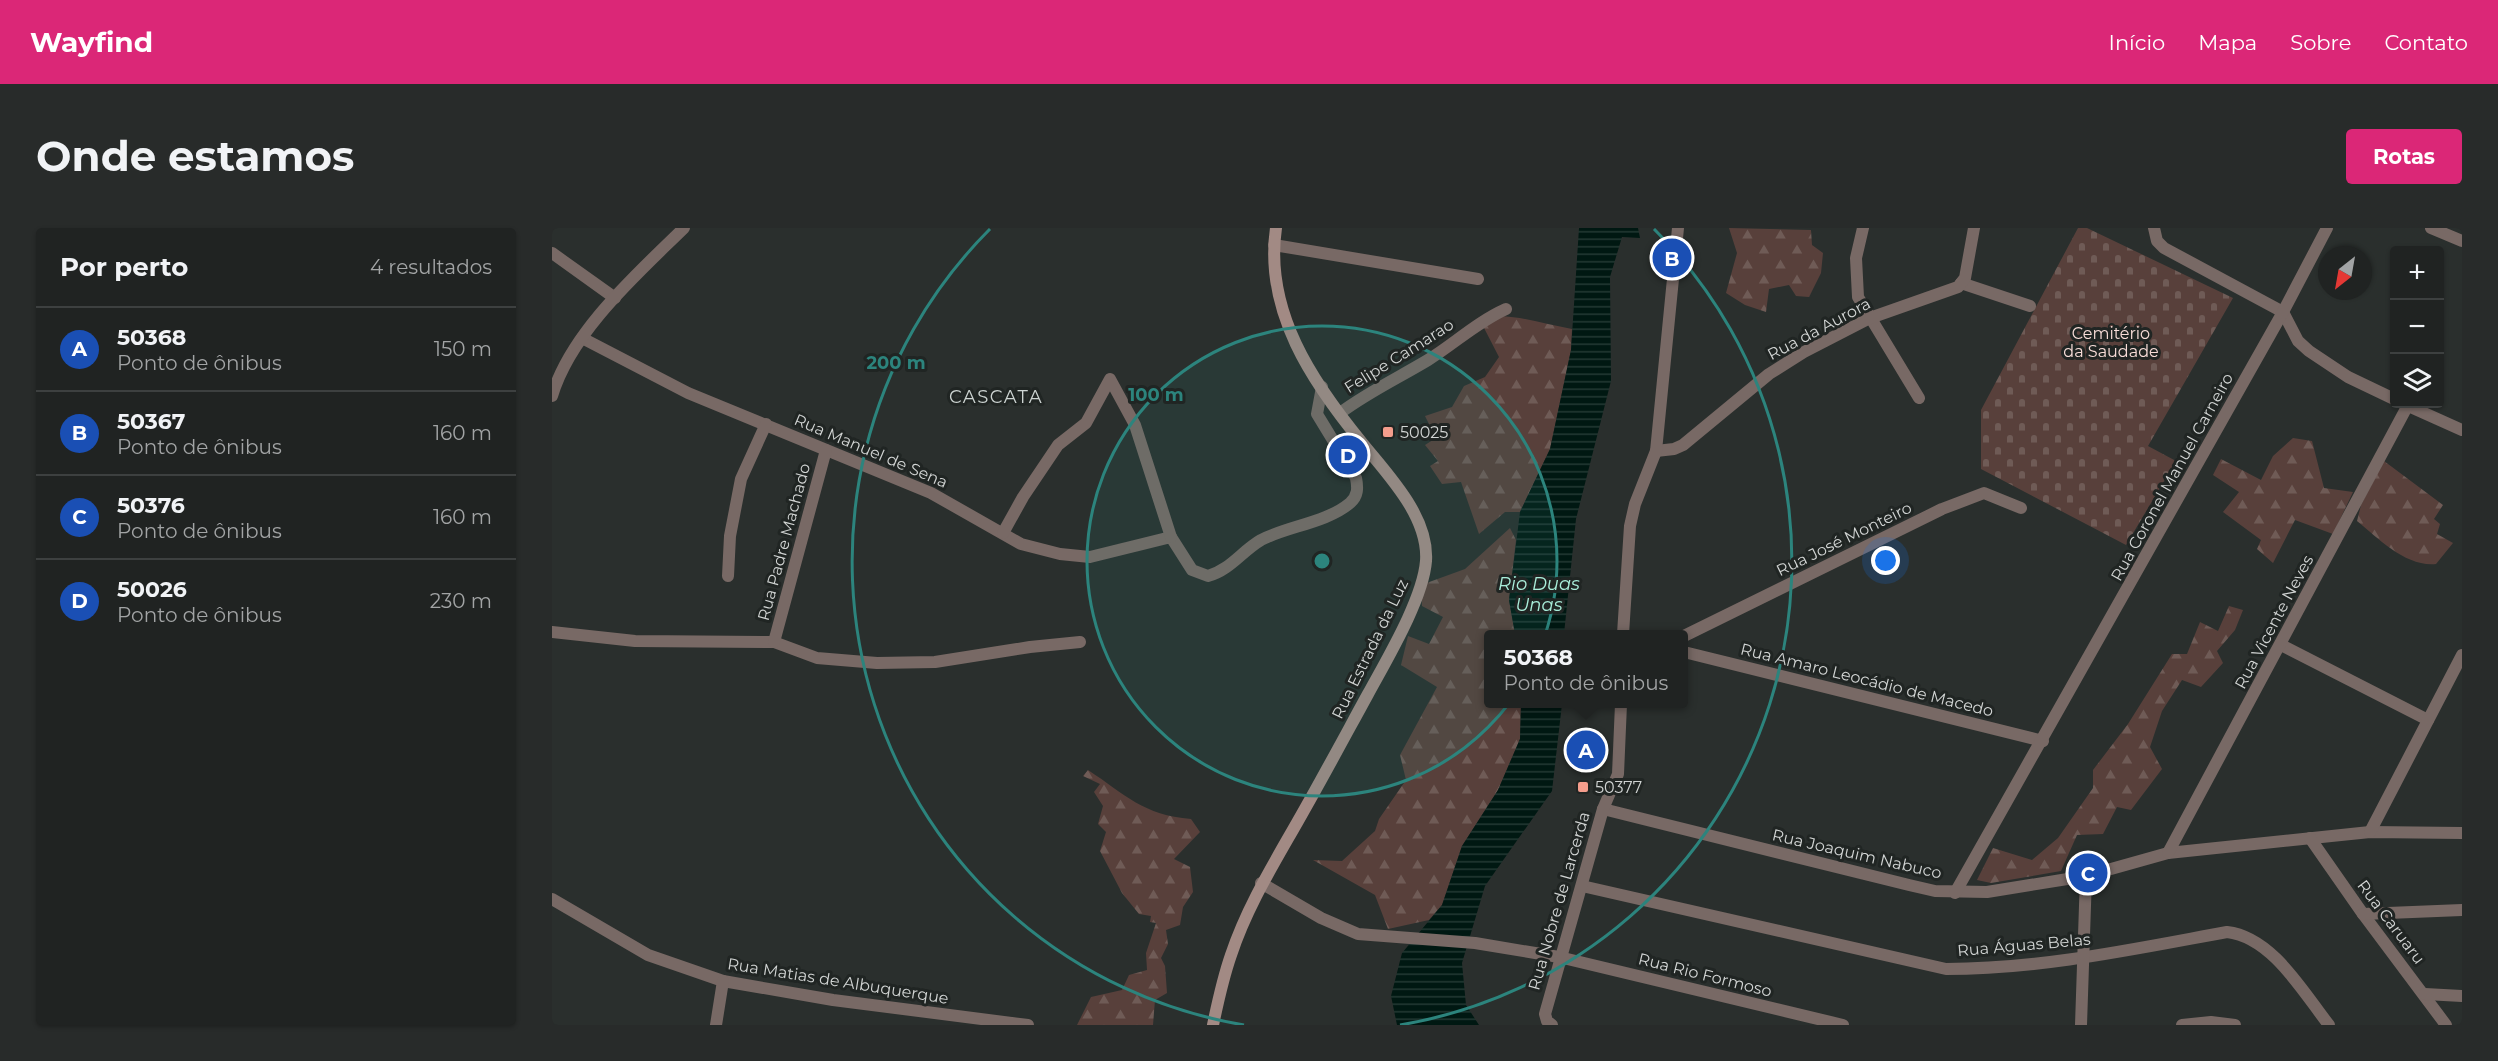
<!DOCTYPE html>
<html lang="pt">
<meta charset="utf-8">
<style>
body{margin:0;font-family:Montserrat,sans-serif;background:#282b2a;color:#f1f3f6}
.controls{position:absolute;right:18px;top:18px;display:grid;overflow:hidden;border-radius:6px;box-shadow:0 2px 4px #0004}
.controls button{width:54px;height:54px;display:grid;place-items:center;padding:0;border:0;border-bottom:2px solid #3d4040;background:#202322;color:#f1f3f6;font:30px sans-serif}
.compass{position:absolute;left:1766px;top:18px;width:54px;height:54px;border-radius:50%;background:#202322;box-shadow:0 2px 4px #0004;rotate:211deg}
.you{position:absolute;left:1334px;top:333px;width:21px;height:21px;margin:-15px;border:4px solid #fff;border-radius:50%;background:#1a73e8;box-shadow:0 0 0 9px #1a73e833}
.badge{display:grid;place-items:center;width:39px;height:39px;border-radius:50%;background:#db2777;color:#fff;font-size:20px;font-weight:700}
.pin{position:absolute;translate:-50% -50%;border:3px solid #fff;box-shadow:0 2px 6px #0006}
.popup{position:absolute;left:932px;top:402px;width:204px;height:78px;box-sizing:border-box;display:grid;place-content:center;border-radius:6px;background:#202322;filter:drop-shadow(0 2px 4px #0005);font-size:20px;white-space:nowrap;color:#a2a4a5}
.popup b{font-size:22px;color:#f1f3f6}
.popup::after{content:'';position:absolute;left:50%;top:100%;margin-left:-12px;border:12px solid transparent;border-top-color:#202322}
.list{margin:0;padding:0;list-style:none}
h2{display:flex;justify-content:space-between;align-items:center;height:78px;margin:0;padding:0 24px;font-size:26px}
h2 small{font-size:20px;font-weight:400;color:#a2a4a5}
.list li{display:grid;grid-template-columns:39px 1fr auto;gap:18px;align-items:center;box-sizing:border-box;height:84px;padding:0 24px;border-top:2px solid #3d4040}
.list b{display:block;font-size:22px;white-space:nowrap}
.list p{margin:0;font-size:20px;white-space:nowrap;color:#a2a4a5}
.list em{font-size:20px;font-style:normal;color:#a2a4a5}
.icon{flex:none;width:33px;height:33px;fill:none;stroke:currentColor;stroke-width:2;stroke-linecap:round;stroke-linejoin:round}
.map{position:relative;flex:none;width:1910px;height:797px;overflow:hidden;border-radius:6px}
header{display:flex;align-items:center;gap:36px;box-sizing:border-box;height:84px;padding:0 30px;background:#db2777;color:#fff}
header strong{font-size:28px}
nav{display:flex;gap:33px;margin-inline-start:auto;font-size:21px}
.intro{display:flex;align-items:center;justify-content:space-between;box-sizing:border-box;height:144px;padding:0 36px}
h1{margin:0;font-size:42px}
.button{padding:15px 27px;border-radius:6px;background:#db2777;color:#fff;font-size:21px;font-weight:700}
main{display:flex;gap:36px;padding:0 36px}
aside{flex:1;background:#202322;border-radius:6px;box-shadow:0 2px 4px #0004}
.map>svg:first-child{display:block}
.forest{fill:url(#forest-firs)}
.cemetery{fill:url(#cemetery-stones)}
.water{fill:url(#water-rules)}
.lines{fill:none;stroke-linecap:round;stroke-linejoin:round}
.minor{stroke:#786965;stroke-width:12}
.secondary{stroke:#a28a84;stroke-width:12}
.ring{fill:none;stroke:#2c847d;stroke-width:3}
.poi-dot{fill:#f49d8c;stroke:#202523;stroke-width:2}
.labels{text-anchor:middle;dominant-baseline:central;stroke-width:6;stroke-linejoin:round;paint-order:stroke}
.street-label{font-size:16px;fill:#d2d5d4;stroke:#202523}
.park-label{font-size:16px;fill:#f8ddd8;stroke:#202523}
.poi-label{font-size:16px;fill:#d2d5d4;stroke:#202523;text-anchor:start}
.neighbourhood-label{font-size:18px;letter-spacing:1.5px;fill:#cdd4d2;stroke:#202523}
.water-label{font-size:18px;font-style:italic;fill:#a9eeda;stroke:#202523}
.centre{fill:#2c847d;stroke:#202523;stroke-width:3}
.ring-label{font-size:18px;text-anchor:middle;font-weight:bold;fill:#2c847d;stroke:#202523;stroke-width:6;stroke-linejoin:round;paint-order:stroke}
</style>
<header>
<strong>Wayfind</strong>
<nav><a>Início</a><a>Mapa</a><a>Sobre</a><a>Contato</a></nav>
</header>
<div class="intro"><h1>Onde estamos</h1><a class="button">Rotas</a></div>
<main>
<aside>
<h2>Por perto<small>4 resultados</small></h2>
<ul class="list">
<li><span class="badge" style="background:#1a4fb4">A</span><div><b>50368</b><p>Ponto de ônibus</p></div><em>150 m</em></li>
<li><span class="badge" style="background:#1a4fb4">B</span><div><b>50367</b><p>Ponto de ônibus</p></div><em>160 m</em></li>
<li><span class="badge" style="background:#1a4fb4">C</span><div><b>50376</b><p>Ponto de ônibus</p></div><em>160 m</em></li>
<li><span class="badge" style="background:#1a4fb4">D</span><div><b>50026</b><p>Ponto de ônibus</p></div><em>230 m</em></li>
</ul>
</aside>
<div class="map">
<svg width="1910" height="797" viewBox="0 0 1910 797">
<defs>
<pattern id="forest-firs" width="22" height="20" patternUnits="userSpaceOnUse" patternTransform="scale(1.5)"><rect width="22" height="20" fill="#58403b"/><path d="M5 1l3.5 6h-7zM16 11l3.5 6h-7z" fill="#6f5b56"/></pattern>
<pattern id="cemetery-stones" width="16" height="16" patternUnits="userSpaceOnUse" patternTransform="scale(1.5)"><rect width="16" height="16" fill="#58403b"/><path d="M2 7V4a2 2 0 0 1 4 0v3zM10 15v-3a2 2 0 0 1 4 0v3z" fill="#6f5b56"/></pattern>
<pattern id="water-rules" width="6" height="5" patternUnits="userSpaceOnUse" patternTransform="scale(1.5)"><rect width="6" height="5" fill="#001812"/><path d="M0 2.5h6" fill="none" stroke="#243934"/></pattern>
</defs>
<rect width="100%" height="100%" fill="#2a2f2d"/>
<g class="forest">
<polygon points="1177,0 1259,2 1260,17 1271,25 1269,45 1257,69 1244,68 1237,57 1217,61 1214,84 1193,77 1174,65 1185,25"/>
<path d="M 948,88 C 973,89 996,97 1020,101 L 1019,122 L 998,221 L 968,284 L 953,284 L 927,306 L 909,254 L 890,256 L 878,238 L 886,233 L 873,217 L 884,210 L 873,188 L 900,179 L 912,158 L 933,149 L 947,129 L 931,98 Z"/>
<polygon points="1741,210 1760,213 1772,260 1801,264 1781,306 1743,292 1721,335 1705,321 1709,312 1671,284 1687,264 1661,247 1669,231 1709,252 1721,228"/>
<path d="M 1832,233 L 1891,277 L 1882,291 L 1888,296 L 1885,306 L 1901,315 L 1884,336 C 1854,339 1827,311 1805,293 L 1809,277 Z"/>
<polygon points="958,300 964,312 957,372 963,406 936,406 936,476 969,476 968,511 946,562 910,618 890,677 877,692 836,701 823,667 761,632 790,633 823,603 827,591 854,552 848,527 885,459 849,437 856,408 877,416 891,389 870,378 869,357 913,341"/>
<polygon points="1677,378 1691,382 1683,402 1665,423 1671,435 1649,459 1630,452 1610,483 1598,519 1610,541 1579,582 1565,579 1551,606 1525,607 1509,643 1439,655 1425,652 1441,620 1480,632 1506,610 1541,560 1541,542 1576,496 1620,426 1635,426 1648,394 1666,403"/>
<path d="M 536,542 C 574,567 591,587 639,591 L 648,604 L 622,631 L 638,639 L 641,664 L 631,679 L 628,697 L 614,702 L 616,716 L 609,730 L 613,738 L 615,765 L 603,772 L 601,797 L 525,797 L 539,769 L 570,762 L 577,747 L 595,742 L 594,725 L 604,695 L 598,694 L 599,688 L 587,686 L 570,665 L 548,623 L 554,604 L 546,596 L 551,578 L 542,564 L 548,556 L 531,548 Z"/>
</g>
<polygon class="cemetery" points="1526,0 1535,0 1681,70 1596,218 1624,233 1574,317 1429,241 1429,182"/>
<g class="water">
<polygon points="1027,0 1086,0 1088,10 1070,9 1058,49 1059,153 1024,291 1012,406 963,406 957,372 968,284 998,221 1019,122"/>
<polygon points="969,476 1010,476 1000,563 933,658 910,735 914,777 927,797 845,797 839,768 850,725 890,677 910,618 946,562 968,511"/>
</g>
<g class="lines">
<g class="minor">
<polyline points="1311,0 1304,30 1306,69 1367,170"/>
<polyline points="1602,0 1605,13 1612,20 1731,84 1746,113 1757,123 1796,149 1842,171"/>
<polyline points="1879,0 1910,13"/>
<polyline points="722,17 926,51"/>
<polyline points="0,25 63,70"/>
<polyline points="1409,55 1478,78"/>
<path d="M 30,110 L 136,165 L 379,265 L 469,316 L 508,326 L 538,329 L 619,309 L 640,342 L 656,348 C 678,342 690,323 709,312 C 736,298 774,295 798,275 C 806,268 806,260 804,250 L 765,186 L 770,159"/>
<path d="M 0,168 C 19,104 85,46 132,0"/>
<polyline points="1852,176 1910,202"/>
<path d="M 788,185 C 816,164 846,150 876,132 C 902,116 925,94 954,81"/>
<polyline points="1104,223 1122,221 1131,217 1217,146 1252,124 1318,90 1406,59 1413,50 1422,0"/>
<polyline points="451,305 471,269 506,217 534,195 558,151 583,197 619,309"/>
<polyline points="176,348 178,308 189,251 214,196"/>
<polyline points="0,404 83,413 222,414 265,430 325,435 383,434 478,419 528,414"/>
<polyline points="1071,406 1078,298 1083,276 1104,223 1126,0"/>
<polyline points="1132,408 1390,281 1432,265 1469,280"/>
<polyline points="222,414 274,222"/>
<polyline points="1729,417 1876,492"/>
<polyline points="1132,424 1491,513"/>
<polyline points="1051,581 1357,657 1383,663 1435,664 1534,648 1616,625 1818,604 1910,605"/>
<polyline points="1818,604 1910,427"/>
<polyline points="1758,610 1811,686 1894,797"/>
<polyline points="1616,625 1856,177"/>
<polyline points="709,655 769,690 806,706 923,715 1007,729 1291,797"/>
<path d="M 1030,658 L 1394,741 C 1489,741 1582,721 1675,704 C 1720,709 1751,764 1777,797"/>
<polyline points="1403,665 1731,84 1775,0"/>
<polyline points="0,671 96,727 171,753 281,772 476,797"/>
<polyline points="1811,686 1910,682"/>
<polyline points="1873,766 1910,768"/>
<polyline points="164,797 171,753"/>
<polyline points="1000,797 995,793 993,786 1051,581 1066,546 1069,476"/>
<polyline points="1529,797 1534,648"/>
<polyline points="1630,797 1659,794 1683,797"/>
</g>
<path class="secondary" d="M 661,797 C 666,773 671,750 679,727 C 695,679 721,637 746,593 C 770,551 793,508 816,466 C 835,431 871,371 874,333 C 877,289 837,248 811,216 C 760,154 712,83 724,0"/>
</g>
<circle cx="770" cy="333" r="235" fill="#2c847d" fill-opacity=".12"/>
<g class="ring">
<circle cx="770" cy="333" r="235"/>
<path d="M692 797A470 470 0 0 1 438 1M1102 1A470 470 0 0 1 848 797"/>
</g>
<g class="poi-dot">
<rect x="830" y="198" width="12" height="12" rx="3"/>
<rect x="1025" y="553" width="12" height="12" rx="3"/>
</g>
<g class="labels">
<g class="street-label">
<text transform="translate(1267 101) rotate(-28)">Rua da Aurora</text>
<text transform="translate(847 128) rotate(-32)">Felipe Camarao</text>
<text transform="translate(319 223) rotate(23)">Rua Manuel de Sena</text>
<text transform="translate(1620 249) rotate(-61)">Rua Coronel Manuel Carneiro</text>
<text transform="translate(1292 311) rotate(-26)">Rua José Monteiro</text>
<text transform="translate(232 314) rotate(-75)">Rua Padre Machado</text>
<text transform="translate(1722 394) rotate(-62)">Rua Vicente Neves</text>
<text transform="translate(818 421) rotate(-64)">Rua Estrada da Luz</text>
<text transform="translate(1315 452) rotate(14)">Rua Amaro Leocádio de Macedo</text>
<text transform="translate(1305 626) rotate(13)">Rua Joaquim Nabuco</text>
<text transform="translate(1007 673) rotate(-74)">Rua Nobre de Larcerda</text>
<text transform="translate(1839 694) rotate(53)">Rua Caruaru</text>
<text transform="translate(1472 717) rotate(-5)">Rua Águas Belas</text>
<text transform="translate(1153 747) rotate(14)">Rua Rio Formoso</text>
<text transform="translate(286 753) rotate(9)">Rua Matias de Albuquerque</text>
</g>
<g class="park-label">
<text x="1559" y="105">Cemitério<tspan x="1559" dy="18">da Saudade</tspan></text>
</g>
<g class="poi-label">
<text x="848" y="204">50025</text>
<text x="1043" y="559">50377</text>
</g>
<g class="neighbourhood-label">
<text x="444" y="169">CASCATA</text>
</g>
<g class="water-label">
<text x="987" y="356">Rio Duas<tspan x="987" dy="21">Unas</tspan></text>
</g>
</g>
<circle cx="770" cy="333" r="9" class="centre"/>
<g class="ring-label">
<text x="344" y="141">200 m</text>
<text x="604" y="173">100 m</text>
</g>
</svg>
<div class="controls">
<button>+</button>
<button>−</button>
<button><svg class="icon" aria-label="layers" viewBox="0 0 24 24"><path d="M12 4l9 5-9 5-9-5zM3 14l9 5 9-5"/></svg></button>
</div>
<svg class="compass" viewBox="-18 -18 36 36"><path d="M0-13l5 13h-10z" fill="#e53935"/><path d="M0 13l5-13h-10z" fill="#a2a4a5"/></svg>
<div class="you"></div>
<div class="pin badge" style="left:1034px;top:522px;background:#1a4fb4">A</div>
<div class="popup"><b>50368</b>Ponto de ônibus</div>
<div class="pin badge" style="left:1120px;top:30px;background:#1a4fb4">B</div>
<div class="pin badge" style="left:1536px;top:645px;background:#1a4fb4">C</div>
<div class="pin badge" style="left:796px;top:227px;background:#1a4fb4">D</div>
</div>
</main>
